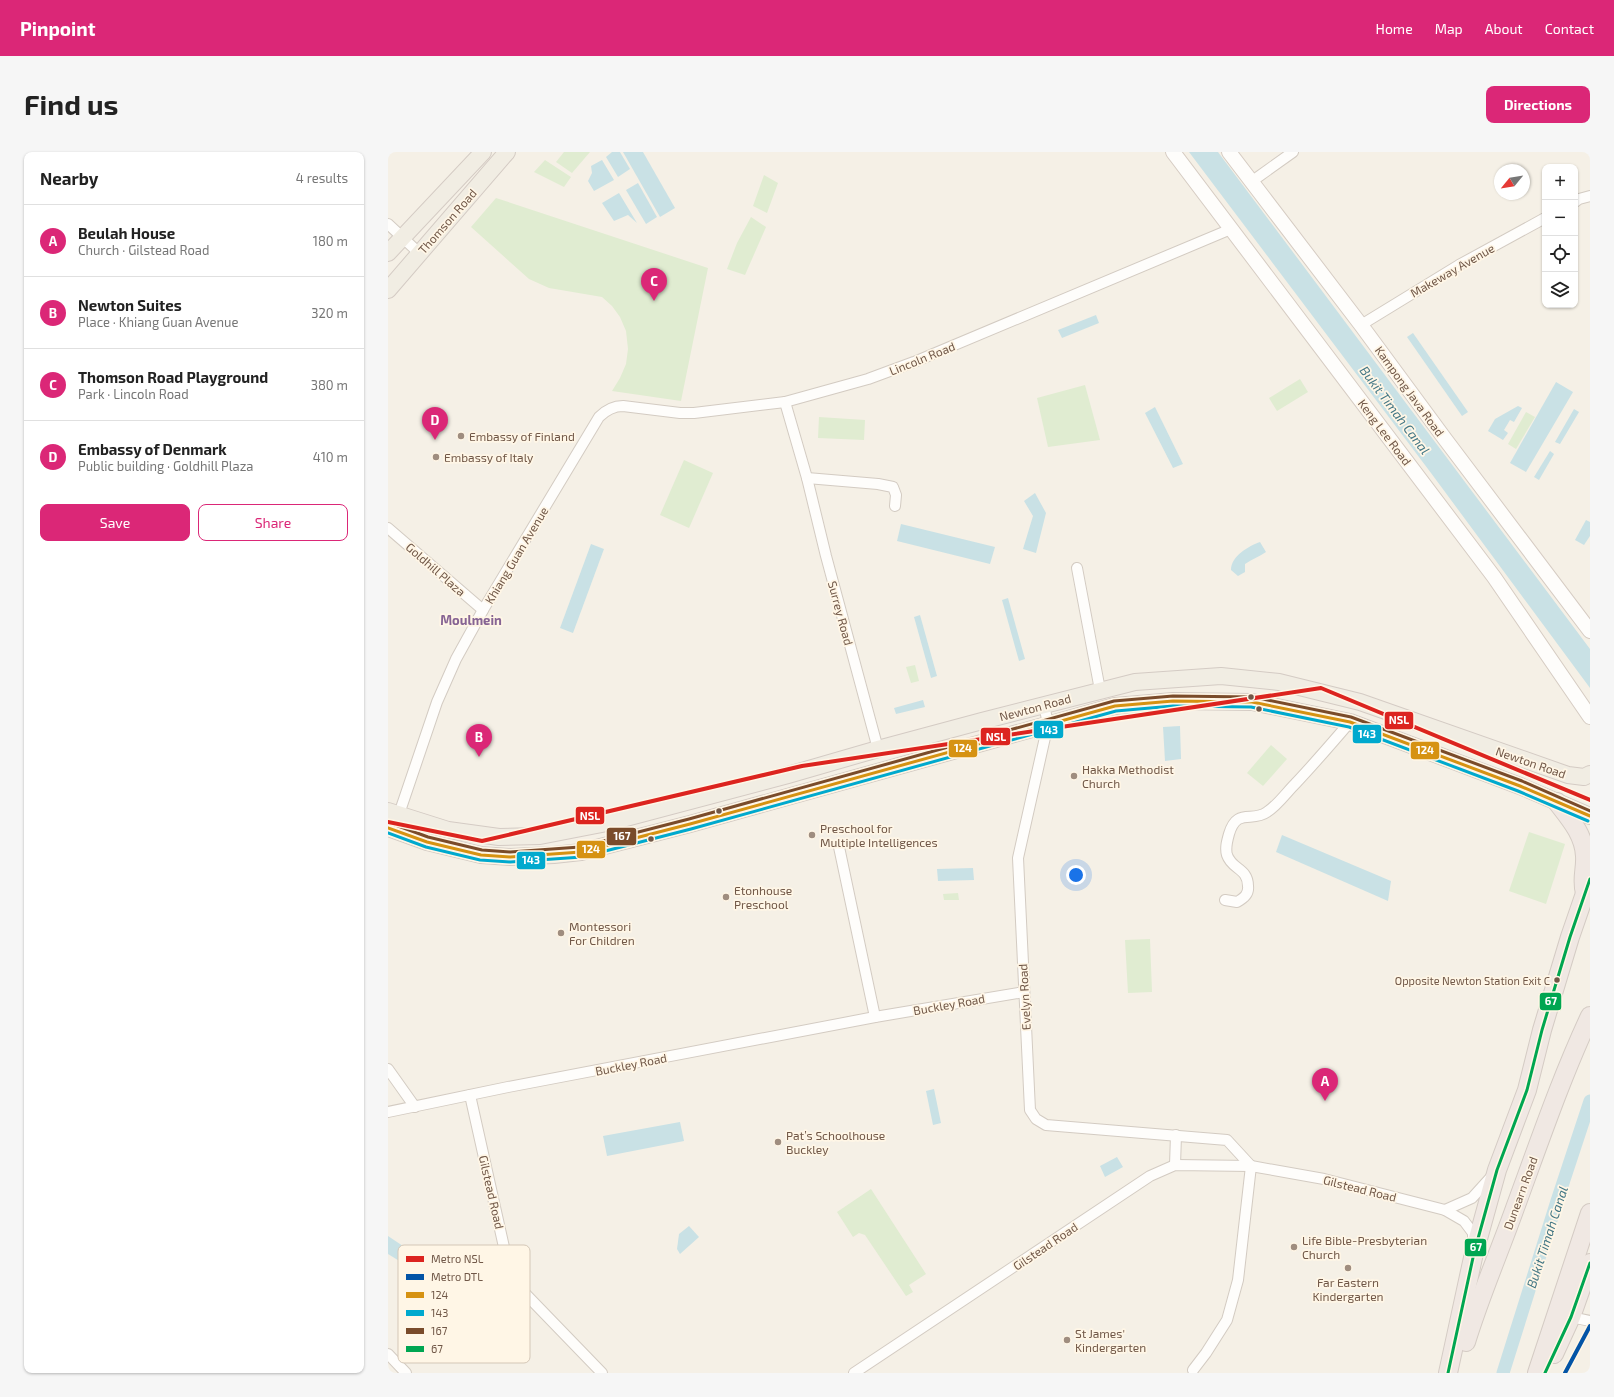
<!DOCTYPE html>
<meta charset="utf-8">
<style>
body{margin:0;font-family:"Exo 2",sans-serif;background:#f6f6f6;color:#222}
.controls{position:absolute;right:12px;top:12px;display:grid;overflow:hidden;border-radius:8px;box-shadow:0 1px 3px #0004}
.controls button{width:36px;height:36px;display:grid;place-items:center;padding:0;border:0;border-bottom:1px solid #e0e0e0;background:#fff;color:#222;font:20px sans-serif}
.compass{position:absolute;left:1106px;top:12px;width:36px;height:36px;border-radius:50%;background:#fff;box-shadow:0 1px 3px #0004;rotate:240deg}
.you{position:absolute;left:688px;top:723px;width:14px;height:14px;margin:-10px;border:3px solid #fff;border-radius:50%;background:#1a73e8;box-shadow:0 0 0 6px #1a73e833}
.badge{display:grid;place-items:center;width:26px;height:26px;border-radius:50%;background:#db2777;color:#fff;font-size:13px;font-weight:700}
.pin{position:absolute;translate:-50% -33px;filter:drop-shadow(0 1px 2px #0008)}
.pin::after{content:'';position:absolute;top:21px;width:14px;height:12px;background:inherit;clip-path:polygon(0 0,100% 0,50% 100%)}
.list{margin:0;padding:0;list-style:none}
h2{display:flex;justify-content:space-between;align-items:center;height:52px;margin:0;padding:0 16px;font-size:17px}
h2 small{font-size:13px;font-weight:400;color:#767676}
.list li{display:grid;grid-template-columns:26px 1fr auto;gap:12px;align-items:center;box-sizing:border-box;height:72px;padding:0 16px;border-top:1px solid #e0e0e0}
.list b{display:block;font-size:15px;white-space:nowrap}
.list p{margin:0;font-size:13px;white-space:nowrap;color:#767676}
.list em{font-size:13px;font-style:normal;color:#767676}
.actions{display:flex;gap:8px;padding:12px 16px}
.actions a{flex:1;padding:9px 0;border:1px solid #db2777;border-radius:8px;text-align:center;font-size:14px;color:#db2777}
.actions .main{background:#db2777;color:#fff}
.icon{flex:none;width:22px;height:22px;fill:none;stroke:currentColor;stroke-width:2;stroke-linecap:round;stroke-linejoin:round}
.map{position:relative;flex:none;width:1202px;height:1221px;overflow:hidden;border-radius:8px}
header{display:flex;align-items:center;gap:24px;box-sizing:border-box;height:56px;padding:0 20px;background:#db2777;color:#fff}
header strong{font-size:19px}
nav{display:flex;gap:22px;margin-inline-start:auto;font-size:14px}
.intro{display:flex;align-items:center;justify-content:space-between;box-sizing:border-box;height:96px;padding:0 24px}
h1{margin:0;font-size:28px}
.button{padding:10px 18px;border-radius:8px;background:#db2777;color:#fff;font-size:14px;font-weight:700}
main{display:flex;gap:24px;padding:0 24px}
aside{flex:1;background:#fff;border-radius:8px;box-shadow:0 1px 3px #0004}
.map>svg:first-child{display:block}
.green{fill:#e0ecd1}
.water{fill:#c9e1e5}
.lines{fill:none;stroke-linecap:round;stroke-linejoin:round}
.canal{stroke:#c9e1e5;stroke-width:13}
.street-casing{stroke:#d3cbc2;stroke-width:12}
.secondary-casing{stroke:#d6ccc3;stroke-width:16}
.primary-casing{stroke:#d4cbc4;stroke-width:18}
.highway-casing{stroke:#d4cbc4;stroke-width:20}
.street{stroke:#fefdfb;stroke-width:10}
.secondary{stroke:#fefdfb;stroke-width:14}
.primary{stroke:#f1ede3;stroke-width:16}
.highway{stroke:#f0e8e3;stroke-width:18}
.bus-1-casing{stroke:#fff6e6;stroke-width:6}
.bus-2-casing{stroke:#fff6e6;stroke-width:6}
.bus-3-casing{stroke:#fff6e6;stroke-width:6}
.bus-4-casing{stroke:#fff6e6;stroke-width:6}
.bus-1{stroke:#d69212;stroke-width:3}
.bus-2{stroke:#00a9ce;stroke-width:3}
.bus-3{stroke:#7a4b2a;stroke-width:3}
.bus-4{stroke:#00a651;stroke-width:3}
.metro-1-casing{stroke:#fff6e6;stroke-width:7}
.metro-2-casing{stroke:#fff6e6;stroke-width:7}
.metro-1{stroke:#dc241f;stroke-width:4}
.metro-2{stroke:#0354a6;stroke-width:4}
.poi-dot{fill:#9f8d7f;stroke:#fff6e6;stroke-width:1.5}
.bus-dot{fill:#715848;stroke:#fff6e6;stroke-width:1.5}
.labels{text-anchor:middle;dominant-baseline:central;stroke-width:3.5;stroke-linejoin:round;paint-order:stroke}
.bus-label{font-size:11px;fill:#715848;stroke:#fff6e6;text-anchor:end}
.street-label{font-size:12px;fill:#715848;stroke:#fff6e6}
.poi-label{font-size:12px;fill:#715848;stroke:#fff6e6;text-anchor:start}
.water-label{font-size:13px;font-style:italic;fill:#437785;stroke:#fff6e6}
.neighbourhood-label{font-size:13px;font-weight:bold;fill:#866494;stroke:#fff6e6}
.key{fill:#fff6e6;stroke:#d4c7b7;stroke-width:1}
.key-label{font-size:11px;fill:#715848}
.line-badge{stroke:#fff6e6;stroke-width:1.5}
.badge-label{font-size:11px;text-anchor:middle;font-weight:bold;fill:#fff}
</style>
<header>
<strong>Pinpoint</strong>
<nav><a>Home</a><a>Map</a><a>About</a><a>Contact</a></nav>
</header>
<div class="intro"><h1>Find us</h1><a class="button">Directions</a></div>
<main>
<aside>
<h2>Nearby<small>4 results</small></h2>
<ul class="list">
<li><span class="badge">A</span><div><b>Beulah House</b><p>Church · Gilstead Road</p></div><em>180 m</em></li>
<li><span class="badge">B</span><div><b>Newton Suites</b><p>Place · Khiang Guan Avenue</p></div><em>320 m</em></li>
<li><span class="badge">C</span><div><b>Thomson Road Playground</b><p>Park · Lincoln Road</p></div><em>380 m</em></li>
<li><span class="badge">D</span><div><b>Embassy of Denmark</b><p>Public building · Goldhill Plaza</p></div><em>410 m</em></li>
</ul>
<div class="actions"><a class="main">Save</a><a>Share</a></div>
</aside>
<div class="map">
<svg width="1202" height="1221" viewBox="0 0 1202 1221">
<rect width="100%" height="100%" fill="#f5f0e6"/>
<g class="green">
<polygon points="176,0 202,0 184,21 168,10"/>
<polygon points="157,8 183,25 176,35 146,20"/>
<polygon points="376,23 390,31 379,61 365,54"/>
<polygon points="108,46 320,116 293,249 224,239 232,226 238,212 240,197 238,179 232,165 224,154 214,145 161,136 141,127 83,75"/>
<polygon points="363,65 378,75 357,123 339,117 349,91"/>
<polygon points="912,227 920,240 889,259 881,246"/>
<polygon points="697,233 712,288 660,295 649,246"/>
<polygon points="1138,260 1147,265 1128,297 1120,292"/>
<polygon points="431,265 477,268 476,288 430,286"/>
<polygon points="296,308 325,321 301,376 272,363"/>
<polygon points="527,513 531,529 523,531 518,515"/>
<polygon points="883,593 899,607 875,634 859,621"/>
<polygon points="1141,680 1177,692 1158,752 1121,739"/>
<polygon points="570,741 571,748 556,748 555,742"/>
<polygon points="762,787 764,840 740,841 737,788"/>
<polygon points="483,1037 538,1122 521,1133 525,1140 518,1144 477,1083 471,1081 465,1085 449,1060"/>
</g>
<g class="water">
<polygon points="224,0 232,0 242,17 230,25 218,5"/>
<polygon points="235,0 255,0 287,56 272,65"/>
<polygon points="801,0 830,0 1202,497 1202,536 1043,321"/>
<polygon points="214,8 226,28 206,39 200,29 204,21 203,14"/>
<polygon points="250,31 269,65 258,72 238,38"/>
<polygon points="231,41 249,71 240,63 226,69 214,51"/>
<polygon points="708,163 711,171 674,186 670,178"/>
<polygon points="1025,181 1080,260 1074,264 1019,185"/>
<polygon points="1168,230 1185,240 1138,320 1122,311"/>
<polygon points="1130,254 1134,256 1126,270 1122,268 1116,278 1120,281 1115,288 1100,279 1107,267"/>
<polygon points="767,255 795,312 785,316 757,261"/>
<polygon points="1186,257 1191,260 1172,292 1167,290"/>
<polygon points="1162,299 1166,302 1151,328 1146,325"/>
<polygon points="647,341 658,361 648,401 635,397 645,364 636,349"/>
<polygon points="1198,368 1202,370 1202,384 1196,393 1187,388"/>
<polygon points="513,372 607,395 602,412 509,389"/>
<path d="M 872,390 L 878,400 C 871,405 864,407 857,412 L 857,420 L 850,424 L 843,418 C 843,404 861,394 872,390 Z"/>
<polygon points="203,392 216,397 185,481 172,476"/>
<polygon points="620,446 637,507 631,509 614,448"/>
<polygon points="532,463 549,524 543,526 526,465"/>
<polygon points="535,548 537,555 508,562 506,556"/>
<polygon points="792,574 793,607 777,609 775,575"/>
<polygon points="894,683 1003,729 1000,749 888,700"/>
<polygon points="585,716 586,728 550,729 549,717"/>
<polygon points="546,937 553,971 545,973 538,939"/>
<polygon points="292,970 296,989 219,1004 215,984"/>
<polygon points="729,1005 735,1015 717,1025 712,1014"/>
<polygon points="301,1074 311,1085 292,1102 289,1097 291,1082"/>
<polygon points="0,1084 21,1098 13,1110 0,1102"/>
</g>
<g class="lines">
<polyline class="canal" points="1115,1221 1169,1049 1202,949"/>
<g class="street-casing">
<g id="street">
<polyline points="863,30 905,0"/>
<polyline points="1187,50 1191,47 1202,44"/>
<polyline points="0,72 31,101"/>
<polyline points="973,173 1071,113 1157,66"/>
<polyline points="397,250 419,326 438,404 490,597"/>
<polyline points="419,326 490,332 505,335 508,343 507,354"/>
<polyline points="0,376 95,458"/>
<polyline points="689,416 712,538"/>
<polyline points="656,553 660,572 630,706 642,958 648,967 658,973 839,988 863,1014"/>
<path d="M 11,667 L 11,662 L 49,550 L 68,507 L 95,458 L 211,265 C 218,258 225,254 235,254 L 292,261 L 306,261 L 397,250 L 480,227 L 526,210 L 843,77"/>
<polyline points="451,695 487,865"/>
<path d="M 837,748 L 849,750 C 856,746 861,742 860,734 C 860,716 844,718 839,703 C 837,696 839,689 841,682 C 849,655 864,671 879,660 C 890,653 898,641 907,632 C 926,612 944,591 962,570"/>
<polyline points="0,917 27,955"/>
<polyline points="82,943 122,1122 125,1129 214,1221"/>
<polyline points="0,960 120,935 487,865 636,840"/>
<polyline points="787,1013 788,983"/>
<polyline points="1057,1058 1084,1046 1103,1025"/>
<polyline points="1183,1165 1202,1169"/>
<polyline points="0,1202 18,1221"/>
<polyline points="805,1218 818,1201 839,1168 850,1128 863,1014"/>
<polyline points="466,1221 762,1024 787,1013 863,1014 936,1027 1057,1058 1076,1069 1085,1081 1085,1091"/>
</g>
</g>
<g class="secondary-casing">
<g id="secondary">
<polyline points="785,0 1106,425 1202,565"/>
<polyline points="841,0 973,173 1057,287 1202,479"/>
</g>
</g>
<g class="primary-casing">
<g id="primary">
<polyline points="0,101 95,0"/>
<polyline points="0,138 119,0"/>
<polyline points="0,659 60,678 111,685 152,684 219,671 400,623 490,597 594,569 747,530 833,524 891,530 972,550 1180,623 1196,625 1202,622"/>
<polyline points="0,676 39,690 93,703 122,705 166,703 193,700 302,672 727,554 785,549 864,550 962,570 1132,634 1202,664"/>
</g>
</g>
<g class="highway-casing">
<g id="highway">
<path d="M 1169,650 C 1181,666 1196,682 1197,704 C 1198,717 1193,727 1197,741"/>
<path d="M 1078,1190 C 1092,1144 1111,1101 1127,1056 C 1151,991 1173,926 1202,864"/>
<polyline points="1166,1202 1183,1165 1202,1111"/>
<polyline points="1060,1221 1086,1101 1109,1018 1139,938 1154,878 1182,785 1202,727"/>
<polyline points="1149,1221 1202,1061"/>
</g>
</g>
<use href="#street" class="street"/>
<use href="#secondary" class="secondary"/>
<use href="#primary" class="primary"/>
<use href="#highway" class="highway"/>
<g class="bus-1-casing">
<polyline id="bus-1" points="0,676 39,690 93,703 122,705 193,700 302,672 727,554 785,549 864,550 962,570 1132,634 1202,664"/>
</g>
<g class="bus-2-casing">
<polyline id="bus-2" points="0,681 38,695 92,708 122,710 194,705 303,677 728,559 785,554 863,555 961,575 1130,639 1200,669"/>
</g>
<g class="bus-3-casing">
<polyline id="bus-3" points="2,671 40,685 94,698 122,700 192,695 301,667 726,549 785,544 865,545 963,565 1134,629 1202,659"/>
</g>
<g class="bus-4-casing">
<g id="bus-4">
<polyline points="1060,1221 1086,1101 1109,1018 1139,938 1154,878 1182,785 1202,727"/>
<polyline points="1157,1221 1183,1165 1202,1111"/>
</g>
</g>
<use href="#bus-1" class="bus-1"/>
<use href="#bus-2" class="bus-2"/>
<use href="#bus-3" class="bus-3"/>
<use href="#bus-4" class="bus-4"/>
<g class="metro-1-casing">
<polyline id="metro-1" points="0,670 94,689 414,614 933,536 1202,648"/>
</g>
<g class="metro-2-casing">
<polyline id="metro-2" points="1177,1221 1202,1174"/>
</g>
<use href="#metro-1" class="metro-1"/>
<use href="#metro-2" class="metro-2"/>
</g>
<g class="poi-dot">
<circle cx="73" cy="284" r="4"/>
<circle cx="48" cy="305" r="4"/>
<circle cx="686" cy="624" r="4"/>
<circle cx="424" cy="683" r="4"/>
<circle cx="338" cy="745" r="4"/>
<circle cx="173" cy="781" r="4"/>
<circle cx="390" cy="990" r="4"/>
<circle cx="906" cy="1095" r="4"/>
<circle cx="960" cy="1116" r="4"/>
<circle cx="679" cy="1188" r="4"/>
</g>
<g class="bus-dot">
<circle cx="863" cy="545" r="3.5"/>
<circle cx="871" cy="557" r="3.5"/>
<circle cx="331" cy="659" r="3.5"/>
<circle cx="263" cy="687" r="3.5"/>
<circle cx="1169" cy="828" r="3.5"/>
</g>
<g class="labels">
<g class="bus-label">
<text x="1162" y="828">Opposite Newton Station Exit C</text>
</g>
<g class="street-label">
<text transform="translate(59 69) rotate(-49)">Thomson Road</text>
<text transform="translate(1064 118) rotate(-30)">Makeway Avenue</text>
<text transform="translate(534 206) rotate(-22)">Lincoln Road</text>
<text transform="translate(1022 239) rotate(54)">Kampong Java Road</text>
<text transform="translate(997 280) rotate(53)">Keng Lee Road</text>
<text transform="translate(128 403) rotate(-59)">Khiang Guan Avenue</text>
<text transform="translate(48 417) rotate(41)">Goldhill Plaza</text>
<text transform="translate(453 461) rotate(75)">Surrey Road</text>
<text transform="translate(647 555) rotate(-15)">Newton Road</text>
<text transform="translate(1143 610) rotate(19)">Newton Road</text>
<text transform="translate(636 845) rotate(-93)">Evelyn Road</text>
<text transform="translate(561 852) rotate(-10)">Buckley Road</text>
<text transform="translate(243 912) rotate(-11)">Buckley Road</text>
<text transform="translate(972 1036) rotate(14)">Gilstead Road</text>
<text transform="translate(104 1040) rotate(77)">Gilstead Road</text>
<text transform="translate(1132 1041) rotate(-70)">Dunearn Road</text>
<text transform="translate(657 1094) rotate(-34)">Gilstead Road</text>
</g>
<g class="poi-label">
<text x="81" y="284">Embassy of Finland</text>
<text x="56" y="305">Embassy of Italy</text>
<text x="694" y="617">Hakka Methodist<tspan x="694" dy="14">Church</tspan></text>
<text x="432" y="676">Preschool for<tspan x="432" dy="14">Multiple Intelligences</tspan></text>
<text x="346" y="738">Etonhouse<tspan x="346" dy="14">Preschool</tspan></text>
<text x="181" y="774">Montessori<tspan x="181" dy="14">For Children</tspan></text>
<text x="398" y="983">Pat’s Schoolhouse<tspan x="398" dy="14">Buckley</tspan></text>
<text x="914" y="1088">Life Bible-Presbyterian<tspan x="914" dy="14">Church</tspan></text>
<text x="960" y="1130" text-anchor="middle">Far Eastern<tspan x="960" dy="14">Kindergarten</tspan></text>
<text x="687" y="1181">St James'<tspan x="687" dy="14">Kindergarten</tspan></text>
</g>
<g class="water-label">
<text transform="translate(1007 258) rotate(53)">Bukit Timah Canal</text>
<text transform="translate(1159 1085) rotate(-72)">Bukit Timah Canal</text>
</g>
<g class="neighbourhood-label">
<text x="83" y="468">Moulmein</text>
</g>
</g>
<rect x="10" y="1093" width="132" height="118" rx="6" class="key"/>
<rect x="18" y="1104" width="18" height="6" fill="#dc241f"/>
<rect x="18" y="1122" width="18" height="6" fill="#0354a6"/>
<rect x="18" y="1140" width="18" height="6" fill="#d69212"/>
<rect x="18" y="1158" width="18" height="6" fill="#00a9ce"/>
<rect x="18" y="1176" width="18" height="6" fill="#7a4b2a"/>
<rect x="18" y="1194" width="18" height="6" fill="#00a651"/>
<g class="key-label">
<text x="43" y="1111">Metro NSL</text>
<text x="43" y="1129">Metro DTL</text>
<text x="43" y="1147">124</text>
<text x="43" y="1165">143</text>
<text x="43" y="1183">167</text>
<text x="43" y="1201">67</text>
</g>
<g class="line-badge">
<rect x="996" y="559" width="30" height="19" rx="4" fill="#dc241f"/>
<rect x="645" y="568" width="31" height="19" rx="4" fill="#00a9ce"/>
<rect x="964" y="572" width="30" height="20" rx="4" fill="#00a9ce"/>
<rect x="592" y="575" width="31" height="19" rx="4" fill="#dc241f"/>
<rect x="560" y="587" width="30" height="19" rx="4" fill="#d69212"/>
<rect x="1022" y="589" width="30" height="19" rx="4" fill="#d69212"/>
<rect x="187" y="654" width="30" height="19" rx="4" fill="#dc241f"/>
<rect x="218" y="675" width="31" height="19" rx="4" fill="#7a4b2a"/>
<rect x="188" y="688" width="30" height="19" rx="4" fill="#d69212"/>
<rect x="128" y="699" width="30" height="19" rx="4" fill="#00a9ce"/>
<rect x="1151" y="840" width="23" height="19" rx="4" fill="#00a651"/>
<rect x="1076" y="1086" width="23" height="19" rx="4" fill="#00a651"/>
</g>
<g class="badge-label">
<text x="1011" y="572">NSL</text>
<text x="661" y="582">143</text>
<text x="979" y="586">143</text>
<text x="608" y="589">NSL</text>
<text x="575" y="600">124</text>
<text x="1037" y="602">124</text>
<text x="202" y="668">NSL</text>
<text x="234" y="688">167</text>
<text x="203" y="701">124</text>
<text x="143" y="712">143</text>
<text x="1163" y="853">67</text>
<text x="1088" y="1099">67</text>
</g>
</svg>
<div class="controls">
<button>+</button>
<button>−</button>
<button><svg class="icon" aria-label="locate" viewBox="0 0 24 24"><circle cx="12" cy="12" r="6"/><path d="M12 2v4M12 18v4M2 12h4M18 12h4"/></svg></button>
<button><svg class="icon" aria-label="layers" viewBox="0 0 24 24"><path d="M12 4l9 5-9 5-9-5zM3 14l9 5 9-5"/></svg></button>
</div>
<svg class="compass" viewBox="-18 -18 36 36"><path d="M0-13l5 13h-10z" fill="#e53935"/><path d="M0 13l5-13h-10z" fill="#767676"/></svg>
<div class="you"></div>
<div class="pin badge" style="left:937px;top:949px">A</div>
<div class="pin badge" style="left:91px;top:605px">B</div>
<div class="pin badge" style="left:266px;top:149px">C</div>
<div class="pin badge" style="left:47px;top:288px">D</div>
</div>
</main>
